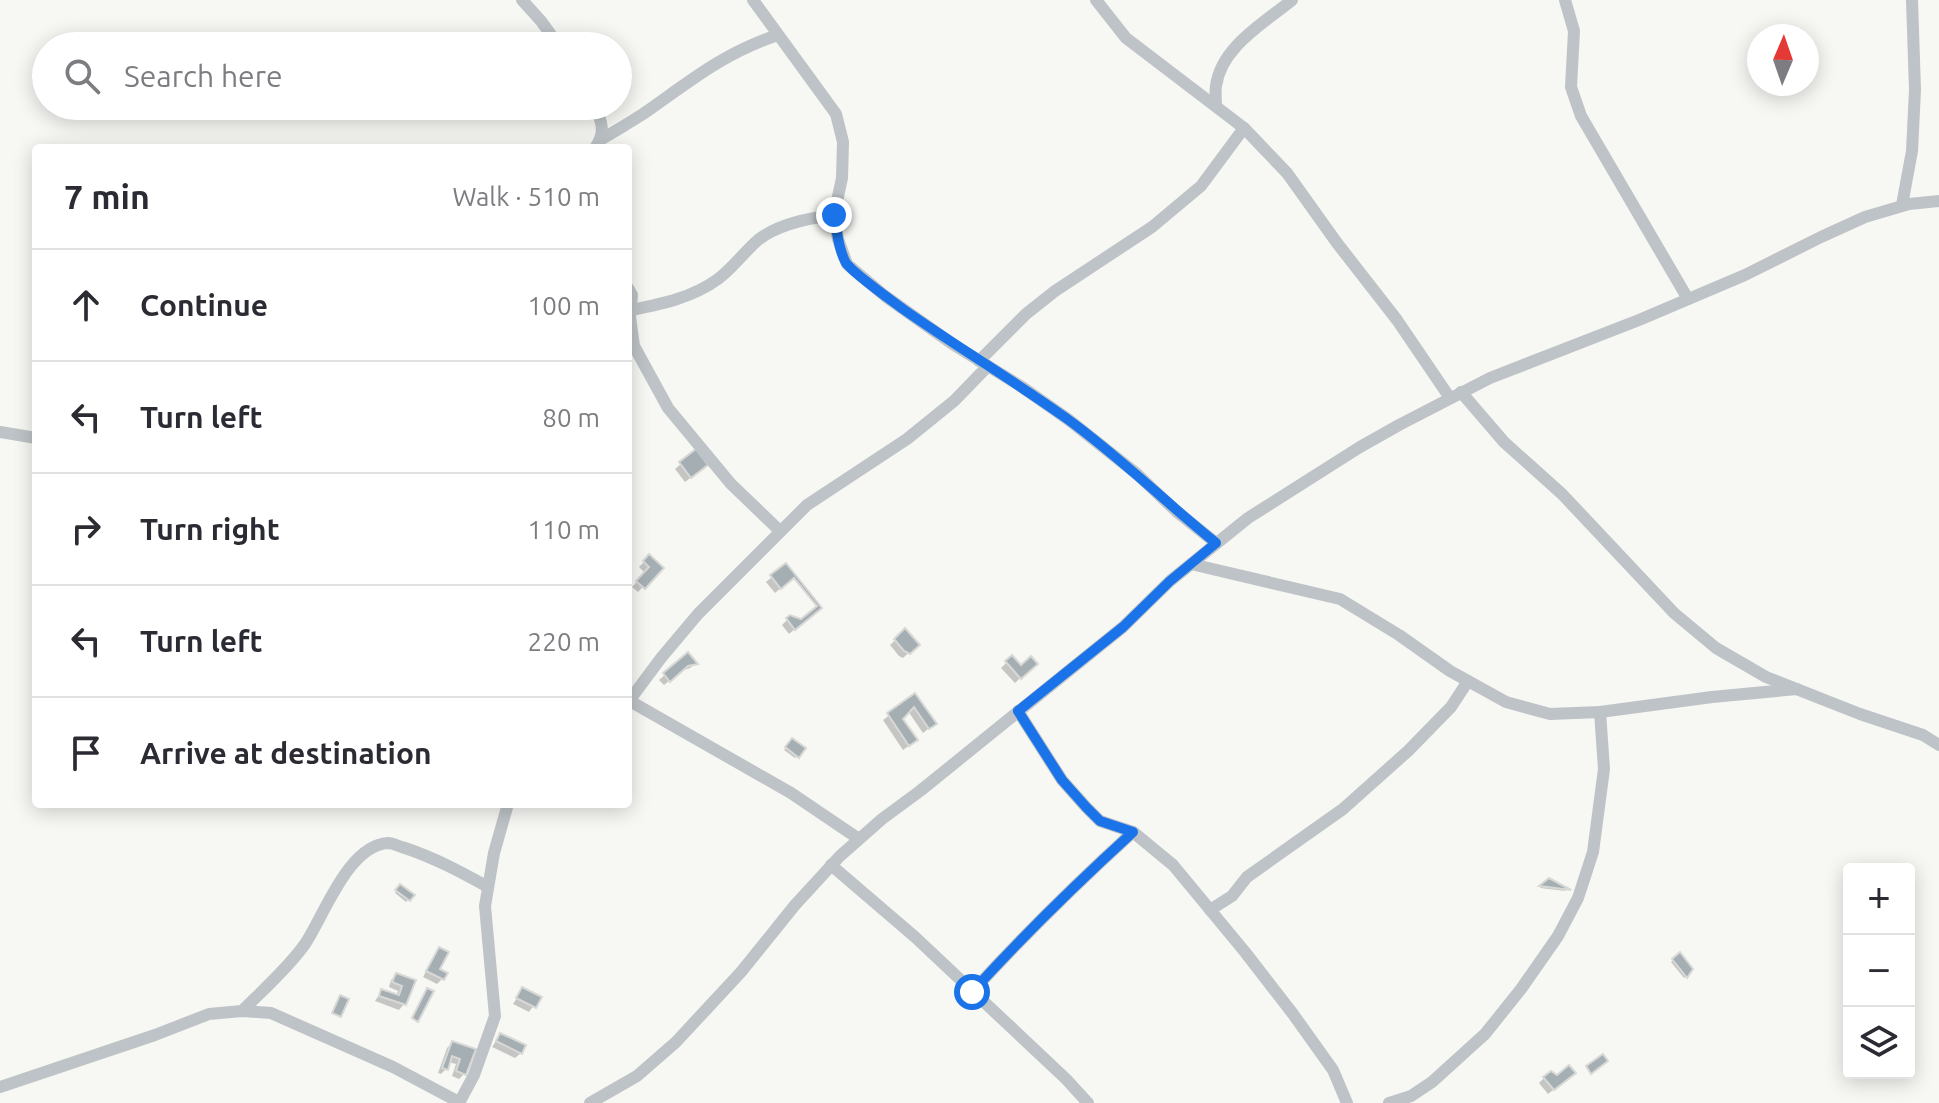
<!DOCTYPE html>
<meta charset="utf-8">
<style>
body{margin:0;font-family:Ubuntu,sans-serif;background:#f7f7f7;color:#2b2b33}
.controls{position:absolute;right:24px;bottom:24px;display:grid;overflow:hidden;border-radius:8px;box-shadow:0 4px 20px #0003}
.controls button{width:72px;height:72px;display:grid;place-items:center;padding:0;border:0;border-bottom:2px solid #e1e1e2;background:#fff;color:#2b2b33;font:40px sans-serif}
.compass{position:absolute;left:1747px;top:24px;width:72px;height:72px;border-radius:50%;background:#fff;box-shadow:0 4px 20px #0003;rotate:2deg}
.stop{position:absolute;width:24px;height:24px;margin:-18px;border:6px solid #1a73e8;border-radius:50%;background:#fff}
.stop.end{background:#1a73e8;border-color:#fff;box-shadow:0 2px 8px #0008}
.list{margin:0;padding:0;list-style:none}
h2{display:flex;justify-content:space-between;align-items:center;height:104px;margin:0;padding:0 32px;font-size:34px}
h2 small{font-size:26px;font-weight:400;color:#7c7c81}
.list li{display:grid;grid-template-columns:52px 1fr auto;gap:24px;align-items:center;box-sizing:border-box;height:112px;padding:0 32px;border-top:2px solid #e1e1e2}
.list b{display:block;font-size:30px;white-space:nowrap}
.list em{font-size:26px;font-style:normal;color:#7c7c81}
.icon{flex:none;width:44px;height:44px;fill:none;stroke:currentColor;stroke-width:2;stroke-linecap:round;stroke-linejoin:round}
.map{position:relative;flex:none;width:1939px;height:1103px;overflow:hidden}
.search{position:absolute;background:#fff;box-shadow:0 4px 20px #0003;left:32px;top:32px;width:600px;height:88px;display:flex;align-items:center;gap:20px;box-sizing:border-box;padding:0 28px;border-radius:44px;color:#7c7c81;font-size:30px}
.panel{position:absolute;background:#fff;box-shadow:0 4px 20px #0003;left:32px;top:144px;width:600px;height:664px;border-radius:8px}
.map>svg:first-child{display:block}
.shadow{fill:#0003}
.building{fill:#a5afb3;stroke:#d8d8d6;stroke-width:2}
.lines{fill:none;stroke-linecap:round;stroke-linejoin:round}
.street{stroke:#bdc3c6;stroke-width:12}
.route{stroke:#1a73e8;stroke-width:10}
</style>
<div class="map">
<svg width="1939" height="1103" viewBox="0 0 1939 1103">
<rect width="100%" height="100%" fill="#f7f7f4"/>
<g class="shadow">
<polygon points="695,452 701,470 685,482 675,469"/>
<polygon points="649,557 661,568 638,592 632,587 645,573 639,567"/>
<polygon points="785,566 789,581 775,593 766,582"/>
<polygon points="814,613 789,634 782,625 790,617 801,621"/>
<polygon points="905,631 917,645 903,658 899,656 890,645"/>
<polygon points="687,655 695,664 690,668 681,671 664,685 659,680"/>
<polygon points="1011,658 1020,668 1035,664 1015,683 1001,668"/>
<polygon points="915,696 934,724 923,733 908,711 901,719 910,745 903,750 883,720"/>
<polygon points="792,740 803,748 795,758 784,750"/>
<polygon points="1549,880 1566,891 1540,888"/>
<polygon points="400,887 412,895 406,902 395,893"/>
<polygon points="440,949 437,970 442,979 437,984 423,977 435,954"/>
<polygon points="1680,955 1691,969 1684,978 1671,962"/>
<polygon points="396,975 413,981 404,1004 399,1010 375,1001 382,991 396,996 398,991 389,987 391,980"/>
<polygon points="523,989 539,998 529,1012 513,1004"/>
<polygon points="500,1035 521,1053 515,1058 492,1047"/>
<polygon points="452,1043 473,1050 465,1073 459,1079 452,1076 456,1064 448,1062 446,1069 441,1074 438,1073 447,1048"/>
<polygon points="1544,1078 1568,1078 1548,1094 1539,1083"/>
</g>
<g class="building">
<polygon points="696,449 708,465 691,478 679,462"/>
<polygon points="649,554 664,568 645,589 636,581 649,567 643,561"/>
<polygon points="786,563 822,608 795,630 786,618 790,615 801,619 817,606 794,578 781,589 770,575"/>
<polygon points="905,628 920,645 910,654 904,651 894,639"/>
<polygon points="688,652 698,664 688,666 670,682 663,673"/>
<polygon points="1012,655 1021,665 1031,656 1038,664 1021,679 1005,661"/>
<polygon points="915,693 937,724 929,729 914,707 903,719 918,740 909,746 887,713"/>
<polygon points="792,738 806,748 799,758 785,747"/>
<polygon points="1549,878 1571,890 1539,886"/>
<polygon points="400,884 415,895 410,901 395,890"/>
<polygon points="439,947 449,952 440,969 448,973 444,980 426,971"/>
<polygon points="1680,952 1693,969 1687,978 1672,959"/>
<polygon points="396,973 416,980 406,1005 379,996 381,989 399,995 402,986 392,982"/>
<polygon points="522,987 542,997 536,1008 516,998"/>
<polygon points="427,988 434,991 418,1022 412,1018"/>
<polygon points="340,995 349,999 341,1017 332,1013"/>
<polygon points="500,1033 526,1045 522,1054 496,1041"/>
<polygon points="452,1041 476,1049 466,1075 456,1071 460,1059 452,1056 448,1070 442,1068"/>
<polygon points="1603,1054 1608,1061 1591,1074 1586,1066"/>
<polygon points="1569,1065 1576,1073 1554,1090 1543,1077 1551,1071 1557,1075"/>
</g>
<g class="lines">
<g class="street">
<polyline points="522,0 541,21 559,46"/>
<polyline points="753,0 836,114 843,142 842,178 834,215 838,239 847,264 885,296 954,345 1022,387 1069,420 1137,474 1176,511 1216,543"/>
<polyline points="1096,0 1126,38 1244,128 1287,173 1337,243 1397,320 1450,398"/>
<polyline points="1565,0 1574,31 1571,87 1581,116 1688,299"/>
<path d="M 1216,106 C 1216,100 1215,92 1216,86 C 1221,47 1264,23 1292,0"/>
<path d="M 600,140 C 614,132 629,123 643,114 C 689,82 723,53 778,35"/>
<path d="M 595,148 C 606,133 602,122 595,106"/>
<polyline points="1902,205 1912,151 1915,90 1912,0"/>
<polyline points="628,288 632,295 630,317 634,346 668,408 731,484 780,531"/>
<path d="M 631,310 C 661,304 692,298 718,279 C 733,268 744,252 758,240 C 778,224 809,218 834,215"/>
<polyline points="979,361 1026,314 1055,291 1152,227 1201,186 1244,128"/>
<polyline points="1461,392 1504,442 1562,494 1674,613 1716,648 1766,677 1860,714 1923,735 1939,745"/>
<polyline points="0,432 36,438"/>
<polyline points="1191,564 1340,599 1399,635 1450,671 1506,702 1550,714 1600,712 1712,697 1797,689"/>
<polyline points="628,700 791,793 859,839"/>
<polyline points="629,701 661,658 698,614 807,505 907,439 954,401 988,366"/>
<polyline points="1018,711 1062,780 1086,807 1100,821 1133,832 1173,865 1245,952 1293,1014 1333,1070 1347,1103"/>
<polyline points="831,865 915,937 1066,1079 1088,1103"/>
<polyline points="1210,910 1232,896 1247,877 1343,809 1408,751 1451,707 1468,681"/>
<path d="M 972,992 C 1023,936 1077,883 1133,832"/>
<path d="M 242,1011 C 262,991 289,967 305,944 C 324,916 348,845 388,843 C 393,843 400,847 405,848 C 435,858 461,872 488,887"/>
<polyline points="0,1087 155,1035 209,1014 242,1011 271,1013 393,1067 459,1102"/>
<polyline points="459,1103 474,1075 495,1016 485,906 494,853 508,804"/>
<polyline points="590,1103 637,1076 676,1042 741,972 795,905 840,856 882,819 920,791 1123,627 1170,581 1248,518 1360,447 1399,425 1490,378 1639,320 1745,275 1821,237 1865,217 1909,204 1939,201"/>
<polyline points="1389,1103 1411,1096 1432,1082 1485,1034 1521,989 1558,936 1578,898 1593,852 1604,769 1600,712"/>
</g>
</g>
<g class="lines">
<path class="route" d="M 834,215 C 837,230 838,249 846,263 C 854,274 891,300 903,309 C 957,347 1013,380 1066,418 C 1119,456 1165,502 1216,543 L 1170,581 L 1123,627 L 1018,711 L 1062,780 L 1086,807 L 1100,821 L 1133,832 C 1077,883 1023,936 972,992"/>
</g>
</svg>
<div class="controls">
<button>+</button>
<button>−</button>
<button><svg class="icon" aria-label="layers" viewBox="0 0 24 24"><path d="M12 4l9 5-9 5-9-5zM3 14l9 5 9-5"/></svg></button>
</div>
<svg class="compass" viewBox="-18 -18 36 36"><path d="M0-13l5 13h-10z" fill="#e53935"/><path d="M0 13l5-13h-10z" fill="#7c7c81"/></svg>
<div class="stop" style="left:972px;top:992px"></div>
<div class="stop end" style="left:834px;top:215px"></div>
<div class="search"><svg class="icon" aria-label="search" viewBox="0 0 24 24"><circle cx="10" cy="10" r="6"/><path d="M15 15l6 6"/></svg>Search here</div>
<section class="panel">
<h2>7 min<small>Walk · 510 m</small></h2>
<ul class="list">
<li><svg class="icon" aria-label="ahead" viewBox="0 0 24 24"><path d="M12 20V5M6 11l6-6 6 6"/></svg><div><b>Continue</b></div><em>100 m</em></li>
<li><svg class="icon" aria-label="left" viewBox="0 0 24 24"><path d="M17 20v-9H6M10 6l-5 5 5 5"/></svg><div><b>Turn left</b></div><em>80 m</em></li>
<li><svg class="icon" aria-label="right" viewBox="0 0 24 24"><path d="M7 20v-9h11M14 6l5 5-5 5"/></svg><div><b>Turn right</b></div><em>110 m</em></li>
<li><svg class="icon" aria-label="left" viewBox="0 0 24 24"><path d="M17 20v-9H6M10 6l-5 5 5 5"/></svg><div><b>Turn left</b></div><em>220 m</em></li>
<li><svg class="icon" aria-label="arrive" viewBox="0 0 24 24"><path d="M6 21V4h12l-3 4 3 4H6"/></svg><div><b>Arrive at destination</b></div></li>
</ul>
</section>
</div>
